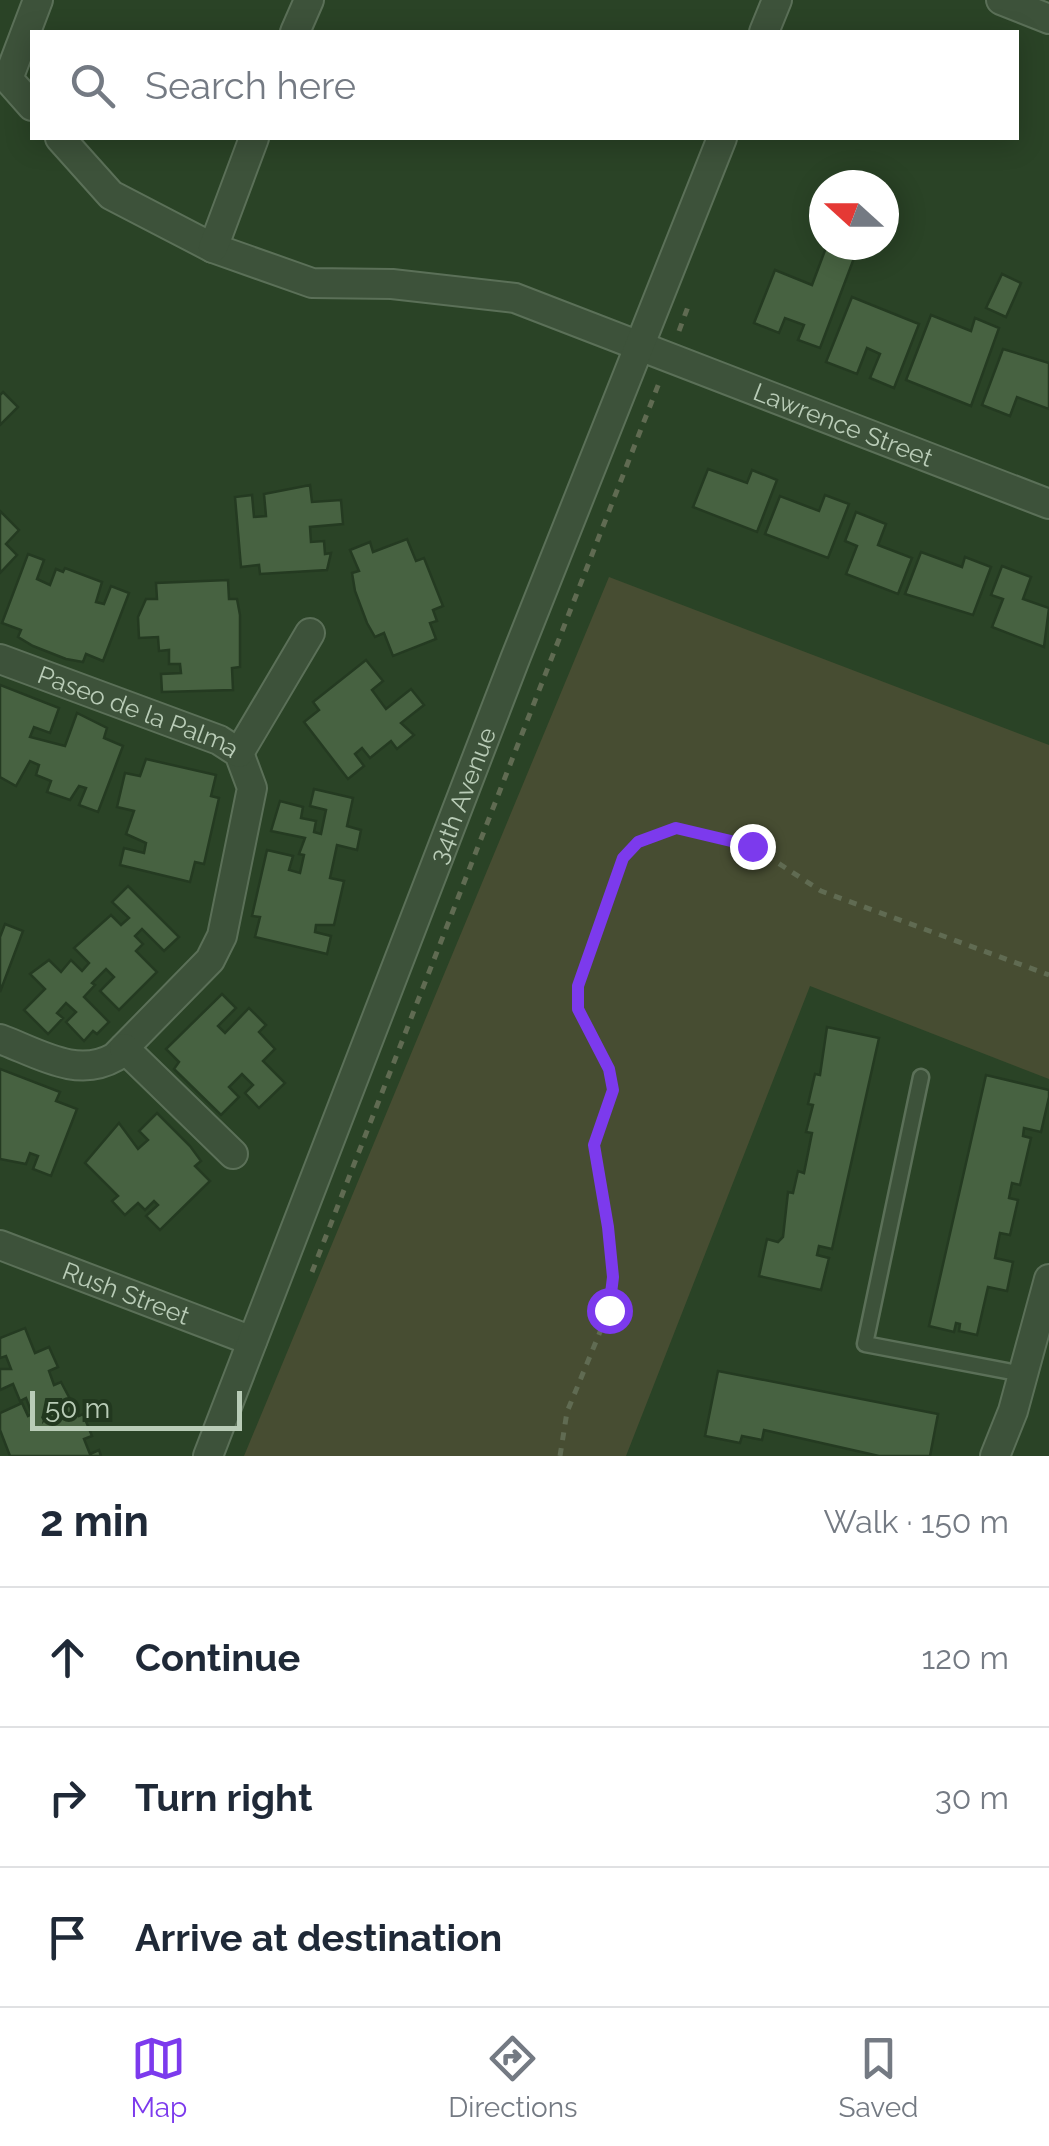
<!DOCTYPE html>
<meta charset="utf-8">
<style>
body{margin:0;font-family:Raleway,sans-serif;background:#f2f2f3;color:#1f2937}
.compass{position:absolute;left:809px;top:170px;width:90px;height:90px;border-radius:50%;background:#fff;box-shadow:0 5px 25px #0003;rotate:291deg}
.scale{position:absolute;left:30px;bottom:25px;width:212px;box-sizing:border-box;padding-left:10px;border:5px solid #b9ccb7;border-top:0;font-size:28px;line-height:35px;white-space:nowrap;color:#b9ccb7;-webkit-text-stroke:8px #22381f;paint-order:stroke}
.stop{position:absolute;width:30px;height:30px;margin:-22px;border:8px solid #7c3aed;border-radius:50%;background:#fff}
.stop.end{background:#7c3aed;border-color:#fff;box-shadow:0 2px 10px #0008}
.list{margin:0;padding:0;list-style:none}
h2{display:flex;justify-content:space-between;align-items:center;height:130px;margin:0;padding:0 40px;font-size:42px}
h2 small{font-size:32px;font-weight:400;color:#747a83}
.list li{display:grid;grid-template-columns:65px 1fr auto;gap:30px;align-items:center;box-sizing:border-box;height:140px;padding:0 40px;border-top:2px solid #e0e1e3}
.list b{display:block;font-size:38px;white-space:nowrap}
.list em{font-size:32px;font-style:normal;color:#747a83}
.icon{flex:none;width:55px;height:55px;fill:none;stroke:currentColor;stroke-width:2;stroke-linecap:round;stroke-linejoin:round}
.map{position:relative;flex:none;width:1049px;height:1456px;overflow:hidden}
.search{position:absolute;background:#fff;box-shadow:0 5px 25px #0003;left:30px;right:30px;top:30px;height:110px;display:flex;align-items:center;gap:25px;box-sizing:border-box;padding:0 35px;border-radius:0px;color:#747a83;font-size:38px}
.sheet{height:550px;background:#fff}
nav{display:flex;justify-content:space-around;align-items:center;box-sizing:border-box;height:140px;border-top:2px solid #e0e1e3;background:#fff;font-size:28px;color:#747a83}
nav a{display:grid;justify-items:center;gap:5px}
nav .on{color:#7c3aed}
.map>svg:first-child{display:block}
.green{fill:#474d32}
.building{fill:#476241;stroke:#243a21;stroke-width:2.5}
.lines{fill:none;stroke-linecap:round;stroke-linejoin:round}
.service-casing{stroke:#5b7058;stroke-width:19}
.minor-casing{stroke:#5b7058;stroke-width:32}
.path{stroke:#606b52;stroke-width:5;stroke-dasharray:8 8;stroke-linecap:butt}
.service{stroke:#3d523a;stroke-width:14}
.minor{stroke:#3d523a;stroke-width:28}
.route{stroke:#7c3aed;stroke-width:12}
.labels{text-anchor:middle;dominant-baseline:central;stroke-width:8;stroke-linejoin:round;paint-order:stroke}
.street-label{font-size:25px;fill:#b9ccb7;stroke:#22381f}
</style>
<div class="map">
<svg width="1049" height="1456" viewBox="0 0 1049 1456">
<rect width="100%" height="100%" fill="#2a4326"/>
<polygon class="green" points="609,577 1049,745 1049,1079 810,986 626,1456 244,1456"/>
<g class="building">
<polygon points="827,245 859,245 820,348 798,340 804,325 785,318 779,333 754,323 775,270 812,285"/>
<polygon points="1002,274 1021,283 1006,317 986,308"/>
<polygon points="852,297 919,324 894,388 870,378 880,354 867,348 857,374 826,362"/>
<polygon points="931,315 971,331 975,318 999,328 971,406 906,380"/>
<polygon points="1003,349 1049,363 1049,409 1017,397 1010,416 982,405"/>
<polygon points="3,392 18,407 0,425 0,395"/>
<polygon points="708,469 747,483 752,470 777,480 757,532 693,507"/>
<polygon points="310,485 312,502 341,500 343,524 310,527 311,542 324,541 325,554 331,553 327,570 260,574 259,565 241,567 235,497 252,495 254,517 266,516 264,494"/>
<polygon points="825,495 849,504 828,558 765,534 780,496 819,511"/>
<polygon points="0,511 19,530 6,544 17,555 0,573"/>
<polygon points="856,512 886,524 878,545 912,558 898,594 846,574 857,546 845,541"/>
<polygon points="407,539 416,561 424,558 443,606 433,610 437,621 430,623 436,639 393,656 384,633 375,637 367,623 355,591 352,573 359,571 350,550 370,542 373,552"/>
<polygon points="921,552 962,567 965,557 991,567 973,615 905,594"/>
<polygon points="28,554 44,560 37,579 50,585 56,569 63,572 65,568 102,582 96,602 104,604 111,586 129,593 103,661 86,654 83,662 66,659 33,646 18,637 21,630 2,623"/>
<polygon points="1002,566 1031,577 1023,599 1049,608 1044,647 992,627 1003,599 991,595"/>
<polygon points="228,580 229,599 237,599 240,615 240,667 232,668 233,690 162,692 161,674 181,673 180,664 169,664 169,650 159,651 158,637 139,638 138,617 146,599 157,599 156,583"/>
<polygon points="366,660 383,681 372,690 386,709 411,689 424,705 401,723 414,735 397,749 391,741 370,758 362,748 355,754 364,766 348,779 304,722 319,710 313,702"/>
<polygon points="0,685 59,708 50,733 34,727 30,737 65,746 77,713 107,728 104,738 123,746 98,812 79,805 86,788 79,786 70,800 47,792 51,781 36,775 39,765 30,761 16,786 0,777"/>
<polygon points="146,759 216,775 211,796 219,798 204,864 195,862 190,882 120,865 124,848 144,853 146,843 126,834 134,811 117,807 125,773 140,776"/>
<polygon points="314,789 353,798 347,826 361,830 357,850 337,845 330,878 344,881 334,925 316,925 315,932 331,936 327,954 255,937 260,917 252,916 267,850 293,856 289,870 300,873 304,855 299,854 305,838 271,831 280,801 303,807 301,818 316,821 314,832 321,834 326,810 310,806"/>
<polygon points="128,886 179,937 164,951 142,929 135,936 143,944 136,951 157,972 119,1010 100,991 114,977 106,969 92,983 95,985 84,997 109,1022 97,1034 93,1031 84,1041 66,1022 76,1012 66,1003 57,1013 63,1018 48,1034 24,1010 45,989 30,974 49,960 61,972 71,960 82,971 89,963 74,948 111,915 121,925 129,918 112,902"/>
<polygon points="5,924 23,931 0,992 0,937"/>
<polygon points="222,994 236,1008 218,1026 225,1033 249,1008 266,1025 259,1032 275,1049 263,1061 285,1083 259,1108 245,1093 253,1085 242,1074 229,1087 239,1097 221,1115 174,1069 179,1062 166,1049"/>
<polygon points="827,1027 879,1038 832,1249 819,1246 817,1255 829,1258 821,1290 759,1276 767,1239 778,1242 783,1237 788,1192 793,1193 798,1171 804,1173 812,1133 806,1132 813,1105 808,1104 815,1074 820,1075"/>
<polygon points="0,1069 60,1092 56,1101 77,1109 51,1176 33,1169 38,1156 30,1153 26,1164 0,1159"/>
<polygon points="986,1075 1049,1090 1049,1097 1041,1132 1024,1128 1023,1136 1031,1138 1020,1185 1012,1183 1009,1198 1018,1200 1010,1235 1000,1233 995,1258 1013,1262 1007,1291 988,1287 977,1335 959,1331 960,1324 956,1323 954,1332 929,1326"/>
<polygon points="157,1113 190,1146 201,1161 195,1166 210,1181 160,1230 146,1216 158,1205 154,1201 145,1210 138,1203 125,1215 112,1201 118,1196 85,1163 119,1123 138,1149 148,1140 139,1131"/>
<polygon points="25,1328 35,1353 49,1347 58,1367 49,1371 54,1385 61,1382 79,1416 83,1414 92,1436 84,1439 90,1454 99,1450 101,1456 10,1456 0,1430 0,1413 22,1403 28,1416 32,1414 26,1398 20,1401 13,1384 0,1390 0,1369 11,1369 6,1356 0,1358 0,1338"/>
<polygon points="718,1371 938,1414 930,1456 879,1456 764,1430 762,1440 742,1436 740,1443 705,1436"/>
</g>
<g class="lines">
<g class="service-casing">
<polyline id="service" points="921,1077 865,1344 1023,1374"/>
</g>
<g class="minor-casing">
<g id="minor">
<polyline points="1001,0 1049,19"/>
<polyline points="295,32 309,0"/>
<polyline points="764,32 777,0"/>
<polyline points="32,106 8,79 38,0"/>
<path id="s1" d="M 60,138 L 111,195 L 213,248 L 312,283 L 392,284 L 515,298 L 1049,504"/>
<polyline points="213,248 254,138"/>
<path id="s2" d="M 0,659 L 219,740 L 239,753 L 252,788 L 222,936 L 210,960 L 115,1057 C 77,1079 38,1053 0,1039"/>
<polyline points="239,753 310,633"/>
<polyline points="124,1048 233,1154"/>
<path id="s3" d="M 0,1245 L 252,1341"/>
<path id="s4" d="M 208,1456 L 515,659 L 722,138"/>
<polyline points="995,1456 1013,1411 1049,1279"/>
</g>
</g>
<g class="path">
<polyline points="679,331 689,304"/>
<polyline points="312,1272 659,383"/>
<polyline points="560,1456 567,1412 609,1310 613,1277 594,1145 613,1090 609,1069 578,1009 578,986 623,858 638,842 676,828 752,846 821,891 1049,975"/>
</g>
<use href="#service" class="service"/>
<use href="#minor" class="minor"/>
</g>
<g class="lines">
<polyline class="route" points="609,1310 613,1277 608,1227 594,1145 613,1090 609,1069 578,1009 578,986 623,858 638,842 676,828 752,846"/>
</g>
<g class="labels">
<g class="street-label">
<text stroke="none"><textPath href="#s1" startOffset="852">Lawrence Street</textPath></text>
<text stroke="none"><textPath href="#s2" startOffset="148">Paseo de la Palma</textPath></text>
<text stroke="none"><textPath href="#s4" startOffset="708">34th Avenue</textPath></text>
<text stroke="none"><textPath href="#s3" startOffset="135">Rush Street</textPath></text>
</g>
</g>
</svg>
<svg class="compass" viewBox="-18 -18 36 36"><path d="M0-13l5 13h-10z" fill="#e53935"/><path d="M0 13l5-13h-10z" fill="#747a83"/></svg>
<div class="scale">50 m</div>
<div class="stop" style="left:609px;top:1310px"></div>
<div class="stop end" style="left:752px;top:846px"></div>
<div class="search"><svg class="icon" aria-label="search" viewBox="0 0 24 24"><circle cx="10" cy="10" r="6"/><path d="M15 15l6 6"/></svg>Search here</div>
</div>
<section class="sheet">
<h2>2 min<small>Walk · 150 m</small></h2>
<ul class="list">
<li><svg class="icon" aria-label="ahead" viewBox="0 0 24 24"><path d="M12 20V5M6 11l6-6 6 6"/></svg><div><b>Continue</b></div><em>120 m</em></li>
<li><svg class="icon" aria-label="right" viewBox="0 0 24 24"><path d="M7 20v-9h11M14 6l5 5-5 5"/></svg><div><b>Turn right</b></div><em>30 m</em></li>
<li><svg class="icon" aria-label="arrive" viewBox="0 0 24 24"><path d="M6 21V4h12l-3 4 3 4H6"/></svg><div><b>Arrive at destination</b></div></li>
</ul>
</section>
<nav>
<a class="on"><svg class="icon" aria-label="map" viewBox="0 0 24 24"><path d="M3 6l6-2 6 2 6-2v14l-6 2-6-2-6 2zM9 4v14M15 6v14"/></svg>Map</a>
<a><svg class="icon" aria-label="directions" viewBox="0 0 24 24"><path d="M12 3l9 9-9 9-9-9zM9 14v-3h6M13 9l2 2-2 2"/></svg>Directions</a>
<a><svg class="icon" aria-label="saved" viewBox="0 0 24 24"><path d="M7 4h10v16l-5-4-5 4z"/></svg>Saved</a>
</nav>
